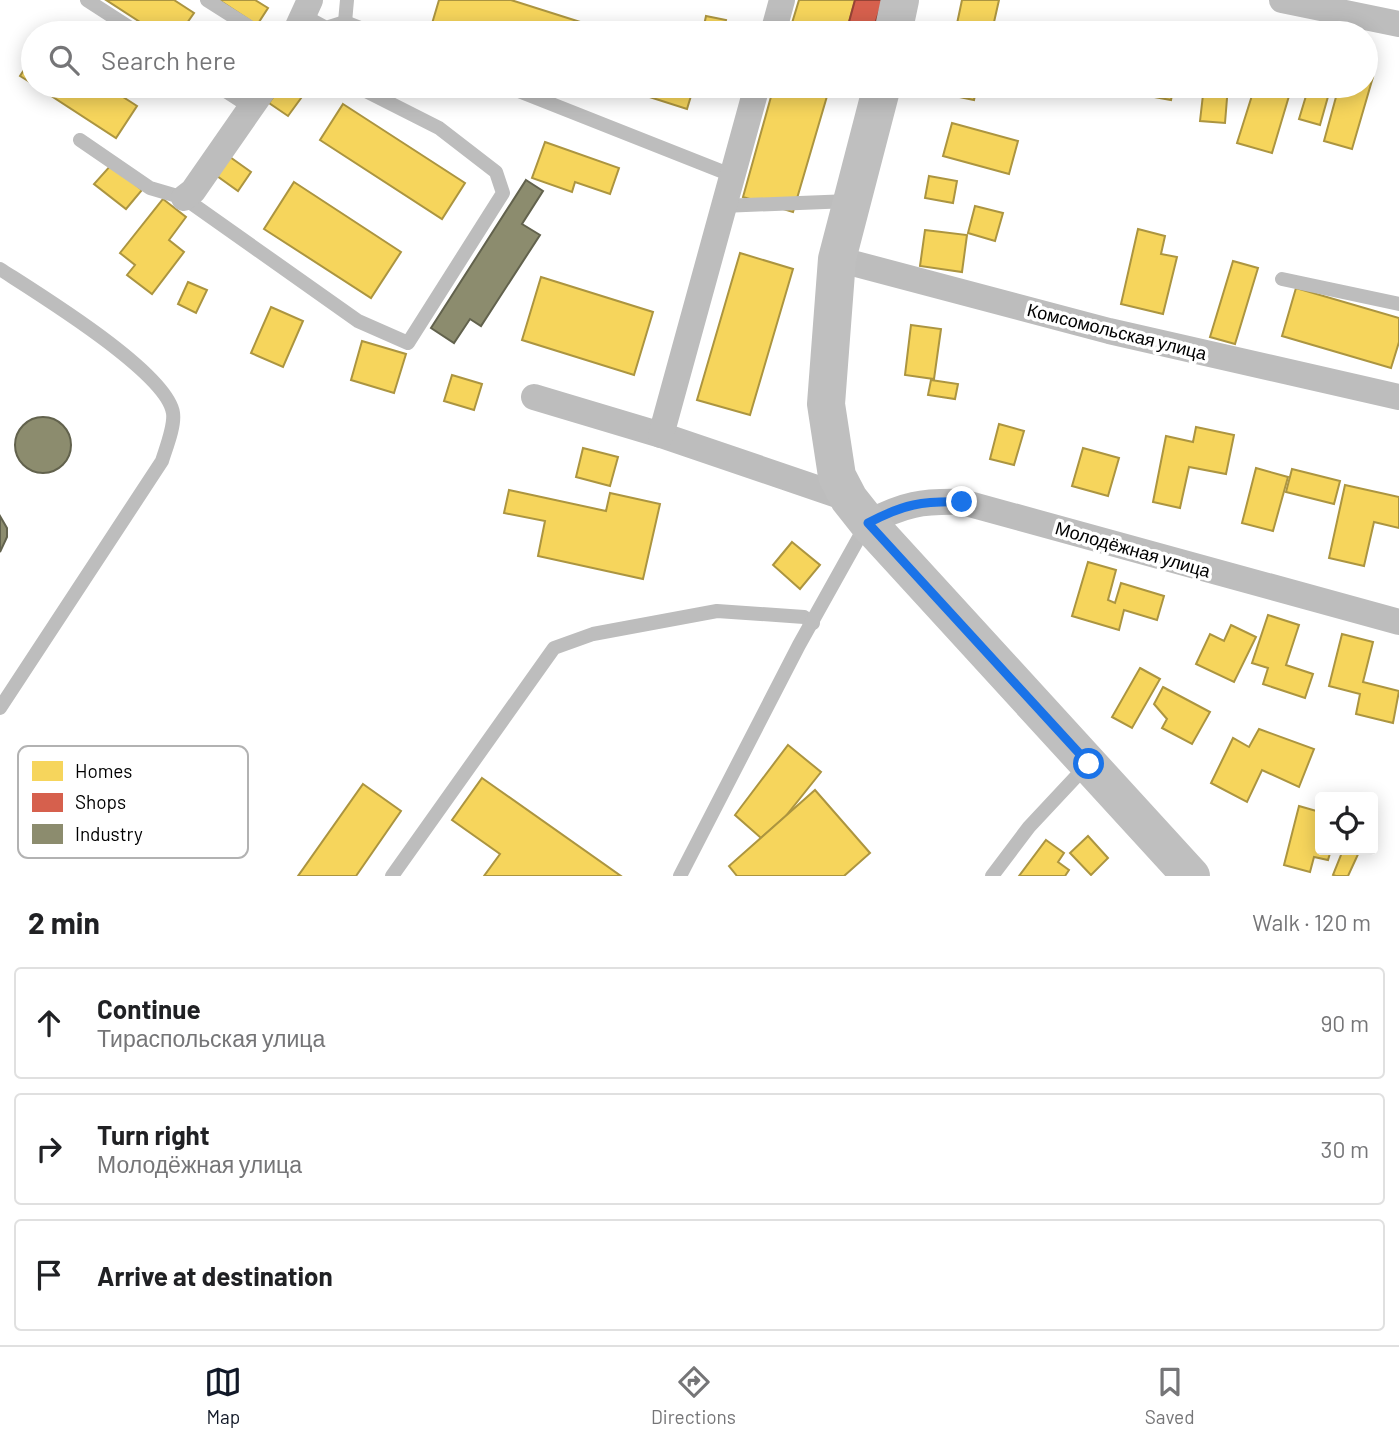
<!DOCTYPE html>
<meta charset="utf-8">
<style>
body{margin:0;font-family:Barlow,sans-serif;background:#f6f6f6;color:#202124}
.controls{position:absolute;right:21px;bottom:21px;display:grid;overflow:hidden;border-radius:7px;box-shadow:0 4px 18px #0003}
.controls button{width:63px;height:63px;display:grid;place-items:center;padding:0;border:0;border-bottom:2px solid #e0e0e0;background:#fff;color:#202124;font:35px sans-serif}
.stop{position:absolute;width:21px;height:21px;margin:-16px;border:5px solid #1a73e8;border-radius:50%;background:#fff}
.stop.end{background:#1a73e8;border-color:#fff;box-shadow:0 2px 7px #0008}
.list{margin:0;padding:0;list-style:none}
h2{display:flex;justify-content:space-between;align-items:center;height:91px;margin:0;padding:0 28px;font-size:30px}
h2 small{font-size:23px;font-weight:400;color:#757577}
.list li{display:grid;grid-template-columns:46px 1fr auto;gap:21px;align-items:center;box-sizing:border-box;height:112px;margin:0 14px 14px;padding:0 14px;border:2px solid #e0e0e0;border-radius:7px}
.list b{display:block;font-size:26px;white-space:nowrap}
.list p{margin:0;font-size:23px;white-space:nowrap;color:#757577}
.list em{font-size:23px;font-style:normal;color:#757577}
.icon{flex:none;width:38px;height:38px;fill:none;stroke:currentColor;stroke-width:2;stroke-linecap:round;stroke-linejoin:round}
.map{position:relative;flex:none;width:1399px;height:876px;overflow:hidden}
.search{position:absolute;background:#fff;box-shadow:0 4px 18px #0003;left:21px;right:21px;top:21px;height:77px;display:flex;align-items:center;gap:18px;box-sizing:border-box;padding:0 24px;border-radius:38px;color:#757577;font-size:26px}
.sheet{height:469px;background:#fff}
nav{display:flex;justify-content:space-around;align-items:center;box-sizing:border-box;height:98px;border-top:2px solid #e0e0e0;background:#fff;font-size:19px;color:#757577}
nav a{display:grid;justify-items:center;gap:4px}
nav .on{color:#111827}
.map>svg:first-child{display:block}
.homes{fill:#f6d55c;stroke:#ac9540;stroke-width:2}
.shops{fill:#d6604d;stroke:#964336;stroke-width:2}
.industry{fill:#8c8c6e;stroke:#62624d;stroke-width:2}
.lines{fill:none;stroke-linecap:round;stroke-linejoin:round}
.lane{stroke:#bdbdbd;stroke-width:14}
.street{stroke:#bdbdbd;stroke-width:26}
.secondary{stroke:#bfbfbf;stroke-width:38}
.route{stroke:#1a73e8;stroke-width:9}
.labels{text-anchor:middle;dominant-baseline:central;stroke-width:7;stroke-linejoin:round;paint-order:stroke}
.street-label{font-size:18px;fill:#000;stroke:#fff}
.key{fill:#fff;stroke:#b2b2b2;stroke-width:2}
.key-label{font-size:19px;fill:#000}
</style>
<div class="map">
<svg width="1399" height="876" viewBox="0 0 1399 876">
<rect width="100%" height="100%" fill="#fff"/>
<g class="homes">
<polygon points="106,0 174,0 194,13 180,33 157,33"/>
<polygon points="219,0 255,0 268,8 257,25"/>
<polygon points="439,0 511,0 615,33 450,33 431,27"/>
<polygon points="799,0 855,0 846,33 789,33"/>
<polygon points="962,0 999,0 992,31 1003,33 955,33"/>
<polygon points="706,16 726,20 723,33 703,30"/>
<polygon points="1112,24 1142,32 1142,33 1110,33"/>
<polygon points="33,56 33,84 20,76"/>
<polygon points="1366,75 1373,77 1352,149 1324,141 1339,86 1366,86"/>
<polygon points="36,86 106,86 137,106 116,138"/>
<polygon points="281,86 292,86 304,94 288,116 269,103"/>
<polygon points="615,86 694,86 687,109"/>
<polygon points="774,86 830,86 793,212 743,197"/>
<polygon points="941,86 977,86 974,100 940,93"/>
<polygon points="1144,86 1174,86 1171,100 1143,95"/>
<polygon points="1204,86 1228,86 1225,123 1200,121"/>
<polygon points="1255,86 1292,86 1272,153 1237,143"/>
<polygon points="1309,86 1331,86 1320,125 1299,119"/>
<polygon points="343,104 465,183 442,219 320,140"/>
<polygon points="952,123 1018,141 1009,174 943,156"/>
<polygon points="545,142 619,168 610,194 575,182 572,192 532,178"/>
<polygon points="230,157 251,172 238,191 217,176"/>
<polygon points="111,165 142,190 126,209 94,184"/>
<polygon points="929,176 957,181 953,203 925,198"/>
<polygon points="294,182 401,252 371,298 264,229"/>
<polygon points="163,199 186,217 169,240 184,252 152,294 127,275 135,265 120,253"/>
<polygon points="975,206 1003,213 995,241 968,233"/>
<polygon points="1138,229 1165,236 1161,254 1177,257 1163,314 1121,304"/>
<polygon points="925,230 967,235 962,272 920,266"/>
<polygon points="740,253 793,269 750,415 697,400"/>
<polygon points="1233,261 1258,268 1235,344 1210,337"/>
<polygon points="541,277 653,312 634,375 522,340"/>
<polygon points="188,282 207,290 196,313 178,304"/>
<polygon points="1296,288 1399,318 1399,342 1391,368 1282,336"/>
<polygon points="271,307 303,321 283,367 251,353"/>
<polygon points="911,325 941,329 934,379 905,375"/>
<polygon points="362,341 406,354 394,393 351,380"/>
<polygon points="452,375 482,384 474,410 444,401"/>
<polygon points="931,380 958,384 955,399 928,395"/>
<polygon points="999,424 1024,431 1014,465 990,459"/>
<polygon points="1196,427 1234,435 1226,474 1189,467 1180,508 1153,502 1166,436 1193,442"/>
<polygon points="583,448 618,457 610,486 576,477"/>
<polygon points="1083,448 1119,458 1108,496 1072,486"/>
<polygon points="1256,468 1288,477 1273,531 1242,523"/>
<polygon points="1292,469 1340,481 1334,504 1286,492"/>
<polygon points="1345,485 1399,497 1399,528 1374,522 1364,566 1329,558"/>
<polygon points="509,490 606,511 610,493 660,504 643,579 538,556 545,521 504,513"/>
<polygon points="792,542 820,565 800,589 773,565"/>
<polygon points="1088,562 1116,570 1108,600 1115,603 1121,583 1164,596 1157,620 1124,610 1119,630 1072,616"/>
<polygon points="1268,615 1299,625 1286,665 1313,674 1305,698 1263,684 1268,668 1252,663"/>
<polygon points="1231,625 1256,637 1234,682 1196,664 1210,634 1224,641"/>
<polygon points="1342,634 1373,642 1363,682 1399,691 1393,723 1356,714 1360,694 1329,686"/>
<polygon points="1140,668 1160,679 1132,728 1112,717"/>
<polygon points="1163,687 1210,712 1192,744 1162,728 1167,719 1154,704"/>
<polygon points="1259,729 1314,749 1299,787 1262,770 1247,802 1211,783 1233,738 1249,747"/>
<polygon points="788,745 821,772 785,817 761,838 735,815"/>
<polygon points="482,778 621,876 484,876 500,854 452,820"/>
<polygon points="363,784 401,811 356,876 298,876"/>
<polygon points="815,790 870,853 844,876 737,876 729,866"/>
<polygon points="1299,806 1320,812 1320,850 1331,850 1328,860 1314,857 1310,872 1284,865"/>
<polygon points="1088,836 1108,858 1091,875 1070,853"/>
<polygon points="1046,840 1064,853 1058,862 1069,870 1065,876 1019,876"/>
<polygon points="1343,850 1360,850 1348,876 1336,876 1333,875"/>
</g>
<polygon class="shops" points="855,0 883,0 872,33 846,33"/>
<g class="industry">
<polygon points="526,180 543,191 522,224 540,235 481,326 470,319 454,343 431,328"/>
<circle cx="43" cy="445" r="28"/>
<polygon points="0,516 7,528 7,537 0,552"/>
</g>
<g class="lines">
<g class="lane">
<polyline points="87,0 138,33"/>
<polyline points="207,0 259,33"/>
<polyline points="304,16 326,28 345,22 373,33"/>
<polyline points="345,22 347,0"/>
<polyline points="218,86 252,108"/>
<polyline points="506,86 731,175"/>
<polyline points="80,140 150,188 184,198 358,321 408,343 503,193 496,172 439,128 356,86"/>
<polyline points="722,206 850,201"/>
<path d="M 0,269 C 37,293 167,372 173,413 C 175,426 166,448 162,461 L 0,708"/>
<polyline points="1282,279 1399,304"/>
<polyline points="392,876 554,648 593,634 717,611 804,617 813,623"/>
<polyline points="680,876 799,645 866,525"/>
<polyline points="992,876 1029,827 1087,765"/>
</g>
<g class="street">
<polyline points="1282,0 1399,24"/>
<polyline points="295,33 310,0"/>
<polyline points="773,33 782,0"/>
<polyline points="184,198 193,191 266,86"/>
<polyline points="837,259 1109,331 1399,397"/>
<polyline points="534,397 661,435 849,499"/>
<polyline points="661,435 757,86"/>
<path d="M 868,523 C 904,504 922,501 962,502 L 1399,622"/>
</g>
<g class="secondary">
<polyline points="893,33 900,0"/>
<polyline points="882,86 837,259 826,404 837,476 849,499 868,523 1191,876"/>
</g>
</g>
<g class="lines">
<path class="route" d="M 962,502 C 922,501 904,504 868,523 L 1089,764"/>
</g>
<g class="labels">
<g class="street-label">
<text transform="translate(1117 331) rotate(14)">Комсомольская улица</text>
<text transform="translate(1133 549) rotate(16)">Молодёжная улица</text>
</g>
</g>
<rect x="18" y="746" width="230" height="112" rx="10" class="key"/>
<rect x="32" y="761" width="31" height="20" fill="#f6d55c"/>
<rect x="32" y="793" width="31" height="19" fill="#d6604d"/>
<rect x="32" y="824" width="31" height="20" fill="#8c8c6e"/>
<g class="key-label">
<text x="75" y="778">Homes</text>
<text x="75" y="809">Shops</text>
<text x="75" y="841">Industry</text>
</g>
</svg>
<div class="controls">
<button><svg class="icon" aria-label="locate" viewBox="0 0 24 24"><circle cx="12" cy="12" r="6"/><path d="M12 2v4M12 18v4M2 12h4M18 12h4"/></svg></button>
</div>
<div class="stop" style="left:1089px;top:764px"></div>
<div class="stop end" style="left:962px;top:502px"></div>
<div class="search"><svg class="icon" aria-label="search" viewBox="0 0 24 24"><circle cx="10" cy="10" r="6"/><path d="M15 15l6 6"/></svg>Search here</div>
</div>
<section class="sheet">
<h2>2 min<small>Walk · 120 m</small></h2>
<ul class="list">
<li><svg class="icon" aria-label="ahead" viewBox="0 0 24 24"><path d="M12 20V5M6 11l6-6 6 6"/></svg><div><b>Continue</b><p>Тираспольская улица</p></div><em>90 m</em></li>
<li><svg class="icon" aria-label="right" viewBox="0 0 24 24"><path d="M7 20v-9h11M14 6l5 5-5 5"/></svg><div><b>Turn right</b><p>Молодёжная улица</p></div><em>30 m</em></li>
<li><svg class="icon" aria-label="arrive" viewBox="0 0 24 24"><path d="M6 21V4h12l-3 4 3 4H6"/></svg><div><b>Arrive at destination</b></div></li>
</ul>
</section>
<nav>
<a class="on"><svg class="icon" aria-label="map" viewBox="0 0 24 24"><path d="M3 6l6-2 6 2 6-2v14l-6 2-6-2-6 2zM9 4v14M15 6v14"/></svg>Map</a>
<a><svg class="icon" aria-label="directions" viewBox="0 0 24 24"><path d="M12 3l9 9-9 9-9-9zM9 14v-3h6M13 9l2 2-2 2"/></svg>Directions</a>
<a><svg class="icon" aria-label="saved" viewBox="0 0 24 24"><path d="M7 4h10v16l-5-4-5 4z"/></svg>Saved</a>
</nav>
